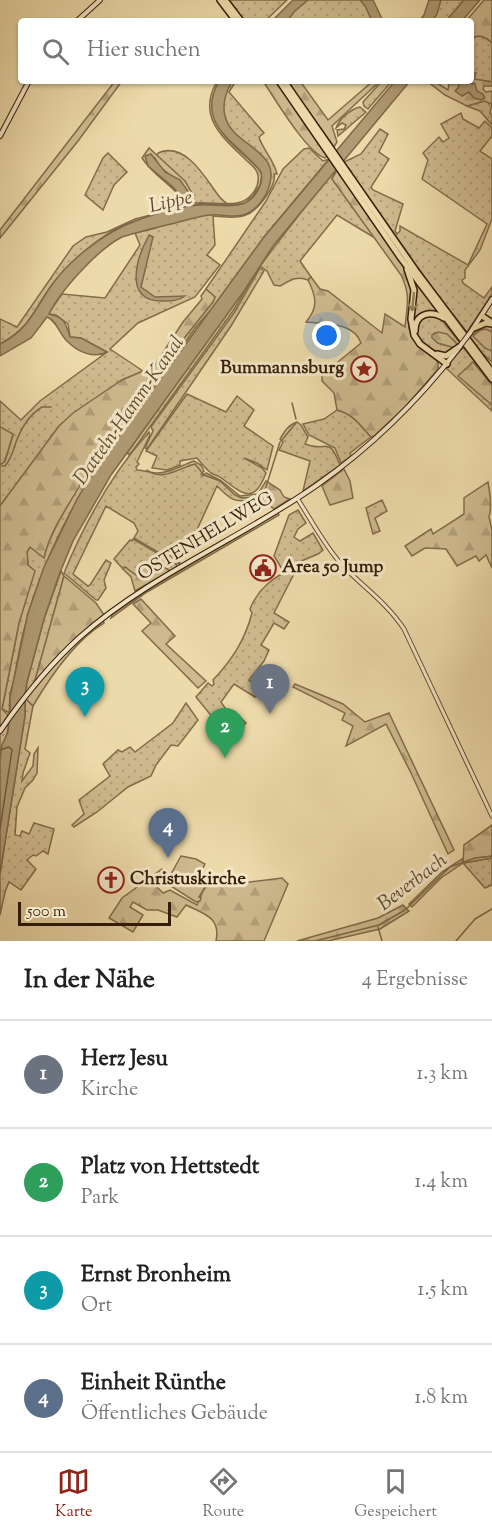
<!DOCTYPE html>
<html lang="de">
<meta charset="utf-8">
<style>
body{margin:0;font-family:"Sorts Mill Goudy",serif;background:#f2f2f2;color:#222}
.scale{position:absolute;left:18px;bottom:15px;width:153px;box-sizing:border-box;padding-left:6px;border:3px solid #361d07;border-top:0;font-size:16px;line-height:21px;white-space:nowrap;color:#361d07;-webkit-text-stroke:4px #f3e7c8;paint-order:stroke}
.you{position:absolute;left:327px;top:336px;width:21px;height:21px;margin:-15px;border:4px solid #fff;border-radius:50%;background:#1a73e8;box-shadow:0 0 0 9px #1a73e833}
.badge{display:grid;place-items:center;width:39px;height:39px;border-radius:50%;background:#8f2418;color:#fff;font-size:20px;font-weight:700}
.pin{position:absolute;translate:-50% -50px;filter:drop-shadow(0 2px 3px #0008)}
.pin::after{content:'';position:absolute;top:32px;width:21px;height:18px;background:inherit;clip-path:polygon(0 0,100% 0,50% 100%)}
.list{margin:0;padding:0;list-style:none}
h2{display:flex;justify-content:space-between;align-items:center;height:78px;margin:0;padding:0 24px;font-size:26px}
h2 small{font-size:20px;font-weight:400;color:#767676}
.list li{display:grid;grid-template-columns:39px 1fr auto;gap:18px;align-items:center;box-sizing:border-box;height:108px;padding:0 24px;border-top:2px solid #e0e0e0}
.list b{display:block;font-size:22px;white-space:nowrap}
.list p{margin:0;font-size:20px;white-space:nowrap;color:#767676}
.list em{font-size:20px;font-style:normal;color:#767676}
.icon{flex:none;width:33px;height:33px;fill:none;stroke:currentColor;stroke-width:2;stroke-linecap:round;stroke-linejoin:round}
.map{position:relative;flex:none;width:492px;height:941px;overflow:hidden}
.search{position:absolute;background:#fff;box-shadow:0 2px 4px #0004;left:18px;right:18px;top:18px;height:66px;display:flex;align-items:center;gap:15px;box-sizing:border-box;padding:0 21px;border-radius:6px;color:#767676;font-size:22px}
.sheet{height:510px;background:#fff}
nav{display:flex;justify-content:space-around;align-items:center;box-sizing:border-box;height:84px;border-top:2px solid #e0e0e0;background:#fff;font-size:16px;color:#767676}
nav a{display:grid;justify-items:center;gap:3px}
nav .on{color:#8f2418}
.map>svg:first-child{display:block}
.grass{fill:url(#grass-dots);stroke:#826c4a;stroke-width:1.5}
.forest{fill:url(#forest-firs);stroke:#826c4a;stroke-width:1.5;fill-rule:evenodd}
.garden{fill:#ceba8e;stroke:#826c4a;stroke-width:1.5}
.water{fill:#af9a73;stroke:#7f6848;stroke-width:1.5}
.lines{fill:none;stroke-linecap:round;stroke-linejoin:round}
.shore{stroke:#725c3d;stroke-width:1.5}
.stream{stroke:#7f6848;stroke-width:1.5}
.tertiary-casing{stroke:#644c30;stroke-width:5}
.secondary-casing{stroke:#361d07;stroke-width:6}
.motorway-casing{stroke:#361d07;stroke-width:8}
.tertiary{stroke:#f3e7c8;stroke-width:3}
.secondary{stroke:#f3e7c8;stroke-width:4}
.motorway{stroke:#eddaaa;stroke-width:5}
.secondary-bridge-casing{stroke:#361d07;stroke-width:6;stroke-linecap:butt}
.secondary-bridge{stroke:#f3e7c8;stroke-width:4}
.oneway{stroke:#927c58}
.labels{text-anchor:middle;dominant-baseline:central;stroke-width:6;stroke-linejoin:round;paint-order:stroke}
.poi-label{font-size:18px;font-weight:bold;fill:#361d07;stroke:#f3e7c8;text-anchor:start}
.street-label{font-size:18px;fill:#361d07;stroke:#f3e7c8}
.water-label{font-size:20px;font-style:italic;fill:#60492d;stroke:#f3e7c8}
</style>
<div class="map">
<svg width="492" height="941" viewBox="0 0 492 941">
<defs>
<pattern id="grass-dots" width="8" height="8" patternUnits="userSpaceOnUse" patternTransform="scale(1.5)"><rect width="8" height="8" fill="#ceba8e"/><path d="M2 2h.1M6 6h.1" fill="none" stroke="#b29f79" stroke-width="1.8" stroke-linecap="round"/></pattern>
<pattern id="forest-firs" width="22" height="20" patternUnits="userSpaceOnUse" patternTransform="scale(1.5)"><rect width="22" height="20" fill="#ceba8e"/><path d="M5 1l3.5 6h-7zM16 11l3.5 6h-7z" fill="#b29f79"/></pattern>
</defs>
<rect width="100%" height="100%" fill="#eddaaa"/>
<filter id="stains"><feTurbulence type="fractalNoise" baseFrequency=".00333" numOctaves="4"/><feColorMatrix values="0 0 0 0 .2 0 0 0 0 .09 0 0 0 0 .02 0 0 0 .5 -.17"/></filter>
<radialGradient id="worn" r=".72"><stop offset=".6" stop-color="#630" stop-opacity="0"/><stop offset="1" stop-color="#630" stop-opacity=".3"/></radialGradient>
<g class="grass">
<polygon points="229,0 287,0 265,21 244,21"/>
<polygon points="300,0 368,0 378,21 278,21"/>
<polygon points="435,0 464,0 446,21 425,21"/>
<polygon points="475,36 483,36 492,43 492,82 473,79 472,73 471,74 471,39"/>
<path d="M 225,81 L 236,81 L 229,92 L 264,133 L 259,137 C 263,150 274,160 277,174 L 274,174 C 276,181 271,189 267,195 C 251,219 241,219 213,216 L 215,245 L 207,255 L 220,265 L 195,297 L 138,323 L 110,349 L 143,371 L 122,380 L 59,426 L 0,506 L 0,465 L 5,461 L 13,435 L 0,427 L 0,401 L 21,420 L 40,401 L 107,352 L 81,338 L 70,337 L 68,324 L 56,315 L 48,314 L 62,294 L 105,298 L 140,245 L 135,233 L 156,228 L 189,207 L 156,158 L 158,153 C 185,141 205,177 218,195 C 222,201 230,206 236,210 L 243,209 L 266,181 L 222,124 Z"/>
<polygon points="382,81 392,81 368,109 364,106 363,102"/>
<polygon points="484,101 492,104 490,113 492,115 492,125 480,111 467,106"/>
<path d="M 360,107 L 366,112 L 338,136 L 337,130 L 344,129 L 346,125 L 342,123 L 336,128 C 339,119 351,109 360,107 Z"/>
<polygon points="461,113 463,119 479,128 485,121 492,128 492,136 480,151 492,159 492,219 480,250 465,270 465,278 462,280 463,283 484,298 492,287 492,294 467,332 433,289 344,162 361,154 380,129 388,134 379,152 389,159 371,187 373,190 403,204 395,231 397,234 400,231 400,226 468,265 487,224 422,179 428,160 423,153 439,137 443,142 449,138 441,124"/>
<path d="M 309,148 L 323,161 L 329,159 L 264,237 L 214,306 L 196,327 C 137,410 71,490 37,587 C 26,617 19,648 14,680 C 13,685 10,691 10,697 C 9,708 10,718 8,729 C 6,740 2,749 0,760 L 0,734 L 7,725 L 10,713 L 2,709 L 19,623 L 34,571 L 28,565 L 27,552 L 30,547 L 44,557 C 50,534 64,512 76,491 C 115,424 164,363 213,302 L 215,297 L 206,289 L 266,201 L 283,169 L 304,149 Z"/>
<polygon points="108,153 127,172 114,185 103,210 85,195 103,158"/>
<path d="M 336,169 L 332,179 L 375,238 L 337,215 L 300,261 L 311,277 L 308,280 C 297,275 289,281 280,286 L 274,285 L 267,271 L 260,266 L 233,311 L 134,449 L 129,455 L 127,453 C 195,357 261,259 336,169 Z"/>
<path d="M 186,206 C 169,212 150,216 133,222 C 103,232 77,256 57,279 C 33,306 36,324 0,344 L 0,319 L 17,327 L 73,246 L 86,237 L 107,232 L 135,219 Z"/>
<polygon points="260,268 264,271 231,326 147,449 145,448 153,431 151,427 234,313"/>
<polygon points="409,272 441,315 429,312 414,327"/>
<path d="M 431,314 L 441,319 L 460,343 L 458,345 C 453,338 443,331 434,333 L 432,337 L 438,343 L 455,348 L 446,354 C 434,352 422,344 417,333 L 420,319 Z"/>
<polygon points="488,325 492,327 492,362 481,352 470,337 482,327"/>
<polygon points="463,347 492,383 492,411 446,368"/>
<path d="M 187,394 L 226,412 L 237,396 L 254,410 L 244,426 L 273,446 L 267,470 L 257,463 L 244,458 L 262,468 L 266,473 C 255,503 245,496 224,480 C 220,476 215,475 211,473 C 206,469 201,463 197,458 L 180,461 L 180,465 L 167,470 L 152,468 L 157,456 L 146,451 Z"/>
<path d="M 337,410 C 353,414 360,425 371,437 L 350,453 L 351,456 L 341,463 L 335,448 L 309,435 L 303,424 L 324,419 Z"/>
<path d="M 297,422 L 301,425 L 308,437 L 305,444 C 328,453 328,434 340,465 L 303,491 L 310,461 L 279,450 L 283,442 L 280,439 C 284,432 288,425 297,422 Z"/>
<path d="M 149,432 L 150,435 L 137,462 L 139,464 L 136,467 L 137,470 C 144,470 150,473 156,473 C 168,474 182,465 194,461 L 201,465 L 204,471 L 201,474 L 203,476 L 206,473 L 220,480 L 240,496 L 258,494 L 258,500 C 234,501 235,504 217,486 L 195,534 L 168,554 L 180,563 L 178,564 L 134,538 L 138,531 L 134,523 L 106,506 L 73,574 L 88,586 L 90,585 L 106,560 L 111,563 L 104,580 L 106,588 L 98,600 L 96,600 L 64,573 C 85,522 112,473 149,432 Z"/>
<polygon points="382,500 387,511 375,518 380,531 373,534 366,508"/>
<polygon points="298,510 306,523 298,529 294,537 300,541 313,533 323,550 318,554 282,569 274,556 289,515"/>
<polygon points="278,513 279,515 147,592 111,618 112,615 152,587"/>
<polygon points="133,539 176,564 177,567 170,571 159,564 151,572 139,578 125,567 123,569 114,559 130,540 132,541"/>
<path d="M 295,567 L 296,570 L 274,613 L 289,622 L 284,629 L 274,623 L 261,645 L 269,650 L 264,661 L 249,680 L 262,688 L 271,684 L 274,686 L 267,697 L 259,692 L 255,697 L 234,684 L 221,702 L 233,720 L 239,716 L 246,723 L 237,733 L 227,725 L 222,729 L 196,697 L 208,683 L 212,686 L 214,684 L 213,680 C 232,660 245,640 252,613 L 250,609 C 259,587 274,577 295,567 Z"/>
<polygon points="61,571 64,576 34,684 27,699 33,706 25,749 30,753 23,773 22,781 33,766 34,754 38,748 37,773 33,780 25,788 17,807 15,835 20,836 22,831 29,834 34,823 54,829 48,854 43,851 36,856 33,855 27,860 36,869 21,890 9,882 5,892 0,915 0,874 25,716 25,694 27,682 44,619"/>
<polygon points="186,703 198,720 178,746 171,745 156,765 151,776 128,787 97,812 74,827 72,825 84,814 79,800 110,776 103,764 118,750 122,752 130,747 135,752 173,723"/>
<polygon points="492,858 492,885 485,888 463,863 441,878 412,907 409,904 442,872 462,859 463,863"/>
</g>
<g class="forest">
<path d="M 484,0 L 492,0 L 492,43 C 486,37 479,33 471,39 L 471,21 L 466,21 Z"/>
<polygon points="472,73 476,73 474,79 492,82 492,86 484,86 483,89 486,92 492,91 492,104 484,101 467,106 445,95 427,81 434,81 448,90 449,84 442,81 471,81"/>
<polygon points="115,81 122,81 78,141 0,238 0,230"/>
<path d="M 217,81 L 219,81 C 197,121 232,143 258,168 L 262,175 L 260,185 L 253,196 L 245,203 L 234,205 L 203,204 L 186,206 C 178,188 154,177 142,158 L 149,148 L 185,181 L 192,193 L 195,203 C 209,202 224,205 237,203 C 250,201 262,186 257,172 C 255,167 249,163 245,159 C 221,136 197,116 217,81 ZM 146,156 L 155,158 L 160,167 L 170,175 L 187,204 L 173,187 L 148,166 Z"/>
<path d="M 263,81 L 276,81 L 327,156 L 325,158 C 307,153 275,99 263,81 Z"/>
<polygon points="287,81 300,81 328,120 373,81 380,81 332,126 337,142 334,147"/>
<path d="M 337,170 L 406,270 C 409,279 413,287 412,297 C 411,309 405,322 411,334 C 416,348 442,354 438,369 L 405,407 L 374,436 L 371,437 C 360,425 353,414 337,410 L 334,393 L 322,381 L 322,375 L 361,343 C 354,322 325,324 306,322 C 319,307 316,296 308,280 L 311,277 L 320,289 L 328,291 L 382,333 L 385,314 L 405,327 C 407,306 411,295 401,275 L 332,179 Z"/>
<path d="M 206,289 L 215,297 L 213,302 C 164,363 115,424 76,492 C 64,512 49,534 44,558 L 30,547 L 27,552 L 28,565 L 35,571 L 19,623 L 2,709 L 8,715 L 0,728 L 0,506 L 59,426 L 73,413 L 122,380 L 143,371 L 149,374 L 183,322 L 202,299 L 201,296 Z"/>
<polygon points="486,329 492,332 492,351 485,348 473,336 481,330"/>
<polygon points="438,332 447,334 458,345 455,348 438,343 432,338 432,335"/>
<polygon points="473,362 492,385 492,405 458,376"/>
<polygon points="0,427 13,434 5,461 0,465"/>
<polygon points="344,469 350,481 353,498 330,505 322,486"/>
<polygon points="266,481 280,490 284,497 290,499 274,509 267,503 258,500 258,494"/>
<path d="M 488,482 C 490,493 492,508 489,517 L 492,530 L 492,568 L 486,555 L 479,561 L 476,556 L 457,566 L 446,549 L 425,548 L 412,556 L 405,546 L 431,529 L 433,534 L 464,514 L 464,498 Z"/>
<polygon points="159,564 170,571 135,591 131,577 123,569 125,567 140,578 151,572"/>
<path d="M 64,576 L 96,603 L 104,615 L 102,617 L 104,623 C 74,641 50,677 33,706 L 26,699 L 34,684 Z"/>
<polygon points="141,599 175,636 166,644 206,681 198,688 142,631 151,623 133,604"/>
<polygon points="295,684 343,704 365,722 389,713 454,850 448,854 411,773 386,724 346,746 353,726 342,720 345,713 293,687"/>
<polygon points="492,825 492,858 463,863 464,845"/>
<path d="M 162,869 L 167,874 L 163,881 L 156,886 L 163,893 L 170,890 L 197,905 L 203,891 L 211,880 L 225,885 L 282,878 L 288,884 L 264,941 L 216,941 C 221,917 204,914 186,905 L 177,917 L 158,910 L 147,910 L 133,902 L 130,907 L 143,915 L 133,932 L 109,918 L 122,898 Z"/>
<polygon points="403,905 409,911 380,929 328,941 297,941 378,918"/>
</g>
<polygon class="garden" points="181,856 196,859 205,864 201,872 211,877 199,897 201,898 200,901 196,902 166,883"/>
<g class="water">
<polygon points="293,0 308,0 295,11 287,21 272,21"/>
<polygon points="360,0 373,0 383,21 372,21 365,6"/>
<polygon points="429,0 441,0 437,14 432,21 419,21 424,15"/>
<polygon points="464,0 480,0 462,21 446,21"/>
<path d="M 219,81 L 232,81 C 226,93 222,103 225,116 C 233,149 288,149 266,194 C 261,203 254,212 243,215 C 233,218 222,214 211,215 C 198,216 184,221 171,224 C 154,228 138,232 122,237 C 98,249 61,290 49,314 C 64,317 66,323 70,337 L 81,338 L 107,352 C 94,359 78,352 68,342 C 59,334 58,322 47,317 L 31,338 L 0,356 L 0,344 C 28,330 34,311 51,286 C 69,260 104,233 133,222 C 154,214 178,206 200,205 C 213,204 229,208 242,204 C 255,200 264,184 261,172 C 238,142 194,126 219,81 Z"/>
<polygon points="395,81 410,81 273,246 244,291 111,475 73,541 59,575 44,619 27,682 25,694 25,716 0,874 0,760 2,745 8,732 10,711 10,697 28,613 44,567 77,499 101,460 264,237"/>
<polygon points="460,81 475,84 477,91 483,94 485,98 481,100 474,98 469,92 462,96 455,91 458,88"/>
<polygon points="151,154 165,172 180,180 190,194 193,203 187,204 173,187 148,166 145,156"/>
<path d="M 149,235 L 153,237 L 141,287 L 155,297 L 185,296 C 178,301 172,301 163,301 C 122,302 137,257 149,235 Z"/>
</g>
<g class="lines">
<polyline class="shore" points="0,750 9,747 12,750 0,829"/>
<g class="stream">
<polyline points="292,403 296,419"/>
<polyline points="281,441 296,423"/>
<path d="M 2,466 L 5,466 C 11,459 12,454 15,445 C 20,430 29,415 42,407 L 51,407"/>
<path d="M 147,470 C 162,482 179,468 195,464 L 204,475 L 220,481 L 235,495 L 242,498 L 256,497 L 265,490 L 280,442"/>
<polyline points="378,927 382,941"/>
<polyline points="315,941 379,925 405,910 450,867 475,858 492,856"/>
<polyline points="456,941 475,919 492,909"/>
</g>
<g class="tertiary-casing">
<path id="tertiary" d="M 297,498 C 312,521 324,545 342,565 C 363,587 387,603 404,629 L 492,816"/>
</g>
<g class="secondary-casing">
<g id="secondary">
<polyline points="77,21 100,0"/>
<polyline points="0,136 29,81"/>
<polyline points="470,333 492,299"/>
<path d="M 0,731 C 23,698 49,665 80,637 C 150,575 240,539 317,485 C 371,447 418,401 458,349"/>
</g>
</g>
<g class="motorway-casing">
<g id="motorway">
<polyline points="220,0 236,21"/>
<polyline points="225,0 241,21"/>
<polyline points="279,81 400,257 492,379"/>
<polyline points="284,81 416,271 492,372"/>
<polyline points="407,269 414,290 411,319 414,335 420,344 447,364"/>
<polyline points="482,316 491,322"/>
<polyline points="474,328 486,323 492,324"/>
<path d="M 415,331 C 415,313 431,310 444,318"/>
<polyline points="437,354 446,356 459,347"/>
</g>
</g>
<use href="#tertiary" class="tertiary"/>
<use href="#secondary" class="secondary"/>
<use href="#motorway" class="motorway"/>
<g class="secondary-bridge-casing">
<polyline id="secondary-bridge" points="460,346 470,333"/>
</g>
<use href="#secondary-bridge" class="secondary-bridge"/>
</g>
<defs><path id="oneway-shaft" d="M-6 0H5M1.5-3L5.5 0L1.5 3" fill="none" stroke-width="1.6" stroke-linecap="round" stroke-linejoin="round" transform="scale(1.5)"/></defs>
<use class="oneway" href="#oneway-shaft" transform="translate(413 302) rotate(96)"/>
<defs>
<g id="sight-ring" transform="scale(1.35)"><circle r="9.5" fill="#f3e7c8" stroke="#8f2418" stroke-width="1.5"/><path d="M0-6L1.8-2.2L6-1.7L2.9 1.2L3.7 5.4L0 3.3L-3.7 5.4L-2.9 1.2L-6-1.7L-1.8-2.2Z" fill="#8f2418"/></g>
<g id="civic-ring" transform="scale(1.35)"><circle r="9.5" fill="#f3e7c8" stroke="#8f2418" stroke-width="1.5"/><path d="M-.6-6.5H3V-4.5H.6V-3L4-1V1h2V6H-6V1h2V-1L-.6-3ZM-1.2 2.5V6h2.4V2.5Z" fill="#8f2418"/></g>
<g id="church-ring" transform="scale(1.35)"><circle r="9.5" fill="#f3e7c8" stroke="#8f2418" stroke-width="1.5"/><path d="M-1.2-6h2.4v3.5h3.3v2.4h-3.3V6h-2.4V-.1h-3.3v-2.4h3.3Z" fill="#8f2418"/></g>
</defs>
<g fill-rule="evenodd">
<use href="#sight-ring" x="364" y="369"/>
<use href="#civic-ring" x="263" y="568"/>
<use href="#church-ring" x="111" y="880"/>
</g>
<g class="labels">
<g class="poi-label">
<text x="344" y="369" text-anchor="end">Bummannsburg</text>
<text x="282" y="568">Area 50 Jump</text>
<text x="130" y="880">Christuskirche</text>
</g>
<g class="street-label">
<text transform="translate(206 537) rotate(-31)">OSTENHELLWEG</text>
</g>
<g class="water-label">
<text transform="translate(171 203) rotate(-13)">Lippe</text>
<text transform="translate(130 411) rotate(-55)">Datteln-Hamm-Kanal</text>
<text transform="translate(413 883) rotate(-37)">Beverbach</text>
</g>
</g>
<rect width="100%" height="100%" filter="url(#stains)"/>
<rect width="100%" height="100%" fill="url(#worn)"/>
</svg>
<div class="scale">500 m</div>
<div class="you"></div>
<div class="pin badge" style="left:270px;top:714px;background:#6b7280">1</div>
<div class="pin badge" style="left:225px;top:758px;background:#2e9e5b">2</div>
<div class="pin badge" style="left:85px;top:717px;background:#0f9aa8">3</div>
<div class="pin badge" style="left:168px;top:858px;background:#5c6f8a">4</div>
<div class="search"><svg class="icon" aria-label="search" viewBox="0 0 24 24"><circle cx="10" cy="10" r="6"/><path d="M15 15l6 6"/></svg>Hier suchen</div>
</div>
<section class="sheet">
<h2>In der Nähe<small>4 Ergebnisse</small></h2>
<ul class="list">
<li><span class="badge" style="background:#6b7280">1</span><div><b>Herz Jesu</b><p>Kirche</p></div><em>1.3 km</em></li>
<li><span class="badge" style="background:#2e9e5b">2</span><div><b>Platz von Hettstedt</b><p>Park</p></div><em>1.4 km</em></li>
<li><span class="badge" style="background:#0f9aa8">3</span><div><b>Ernst Bronheim</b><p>Ort</p></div><em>1.5 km</em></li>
<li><span class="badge" style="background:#5c6f8a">4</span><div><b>Einheit Rünthe</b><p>Öffentliches Gebäude</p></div><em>1.8 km</em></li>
</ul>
</section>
<nav>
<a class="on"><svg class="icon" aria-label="map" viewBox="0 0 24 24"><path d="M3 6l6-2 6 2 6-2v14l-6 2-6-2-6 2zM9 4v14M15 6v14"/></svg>Karte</a>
<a><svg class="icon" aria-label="directions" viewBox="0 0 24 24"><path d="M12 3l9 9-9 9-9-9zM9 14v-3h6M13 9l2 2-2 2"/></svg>Route</a>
<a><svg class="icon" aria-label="saved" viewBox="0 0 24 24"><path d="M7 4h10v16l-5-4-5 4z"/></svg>Gespeichert</a>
</nav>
